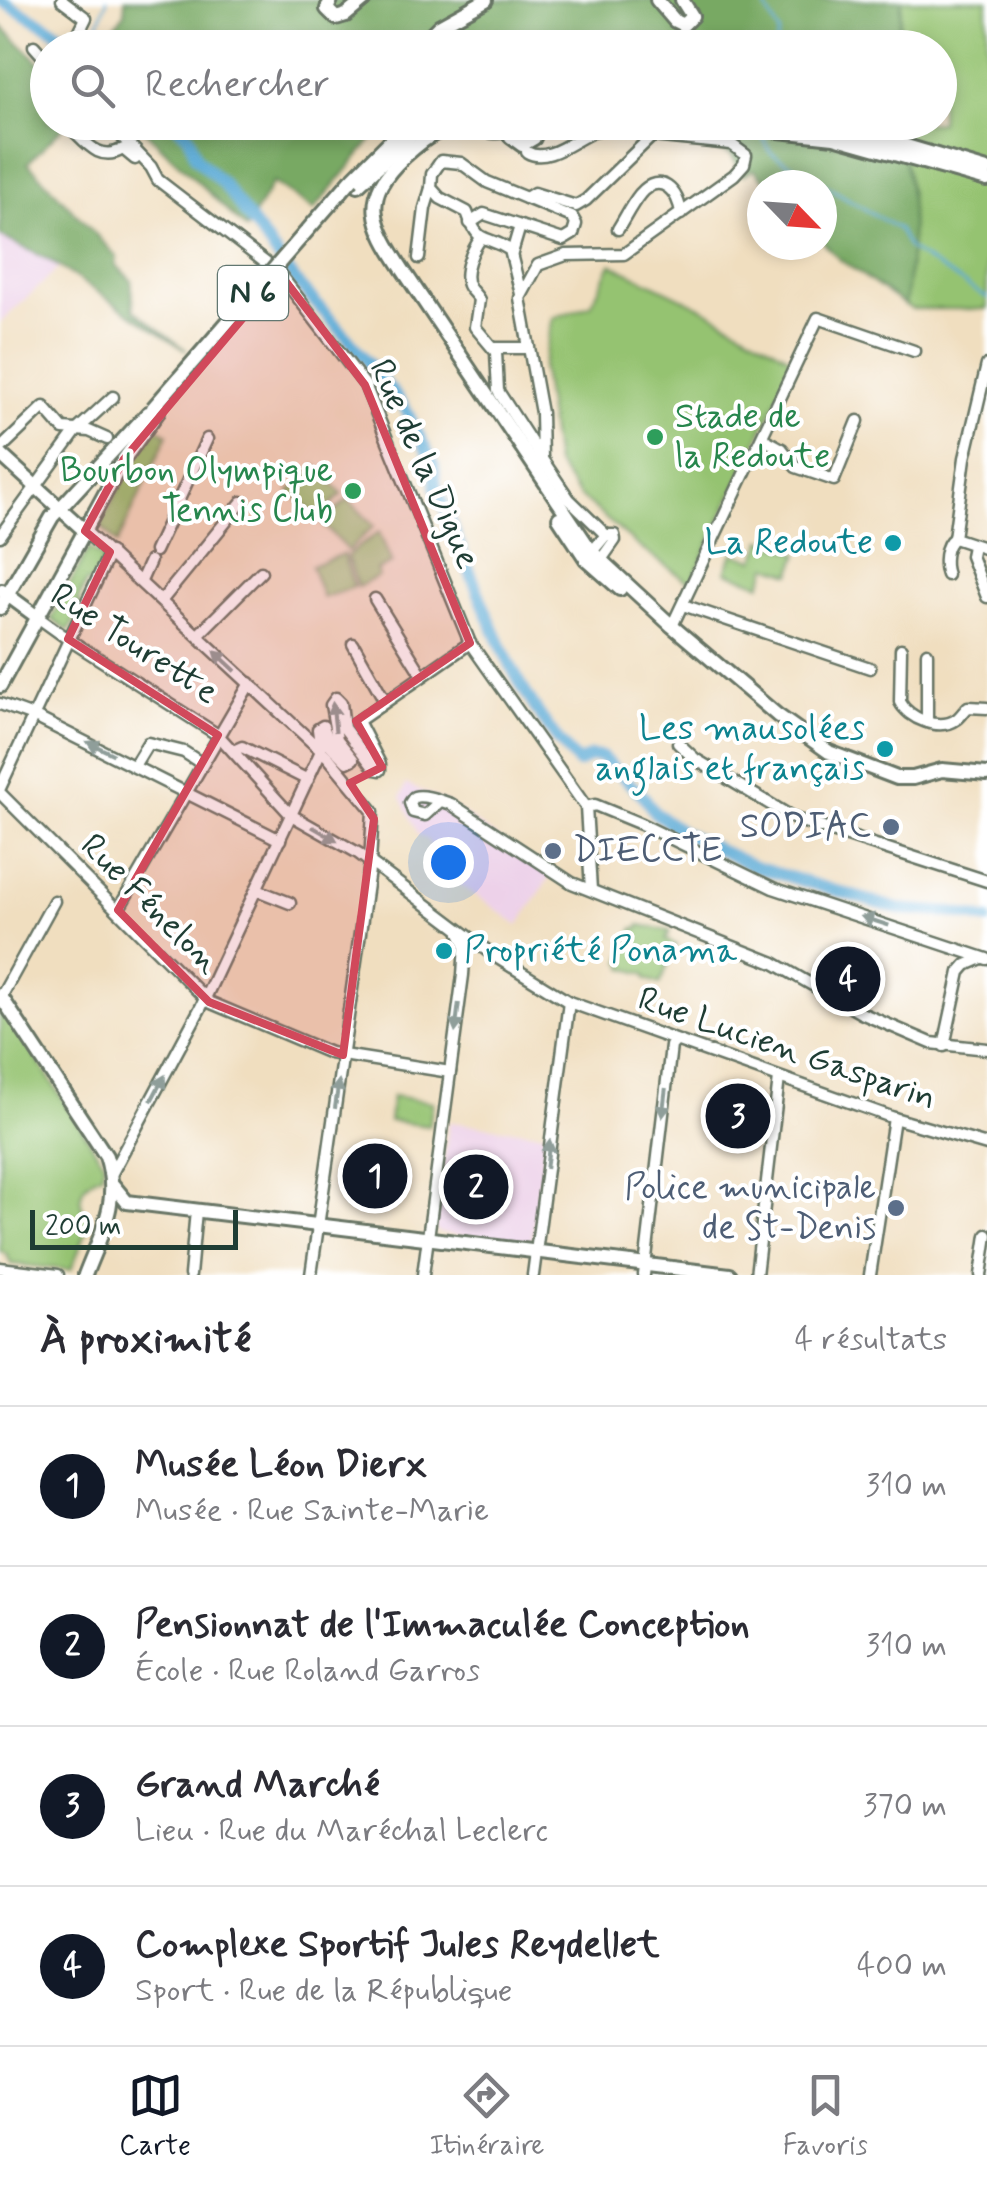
<!DOCTYPE html>
<html lang="fr">
<meta charset="utf-8">
<style>
body{margin:0;font-family:Mynerve,sans-serif;background:#f7f7f7;color:#2b2b33}
.compass{position:absolute;left:747px;top:170px;width:90px;height:90px;border-radius:50%;background:#fff;box-shadow:0 5px 15px #0003;rotate:115deg}
.scale{position:absolute;left:30px;bottom:25px;width:208px;box-sizing:border-box;padding-left:10px;border:5px solid #1f3d34;border-top:0;font-size:28px;line-height:35px;white-space:nowrap;color:#1f3d34;-webkit-text-stroke:8px #fff;paint-order:stroke}
.you{position:absolute;left:448px;top:862px;width:35px;height:35px;margin:-25px;border:8px solid #fff;border-radius:50%;background:#1a73e8;box-shadow:0 0 0 15px #1a73e833}
.badge{display:grid;place-items:center;width:65px;height:65px;border-radius:50%;background:#111827;color:#fff;font-size:32px;font-weight:700}
.pin{position:absolute;translate:-50% -50%;border:5px solid #fff;box-shadow:0 2px 10px #0006}
.list{margin:0;padding:0;list-style:none}
h2{display:flex;justify-content:space-between;align-items:center;height:130px;margin:0;padding:0 40px;font-size:42px}
h2 small{font-size:32px;font-weight:400;color:#7c7c81}
.list li{display:grid;grid-template-columns:65px 1fr auto;gap:30px;align-items:center;box-sizing:border-box;height:160px;padding:0 40px;border-top:2px solid #e1e1e2}
.list b{display:block;font-size:38px;white-space:nowrap}
.list p{margin:0;font-size:32px;white-space:nowrap;color:#7c7c81}
.list em{font-size:32px;font-style:normal;color:#7c7c81}
.icon{flex:none;width:55px;height:55px;fill:none;stroke:currentColor;stroke-width:2;stroke-linecap:round;stroke-linejoin:round}
.map{position:relative;flex:none;width:987px;height:1275px;overflow:hidden}
.search{position:absolute;background:#fff;box-shadow:0 5px 15px #0003;left:30px;right:30px;top:30px;height:110px;display:flex;align-items:center;gap:25px;box-sizing:border-box;padding:0 35px;border-radius:55px;color:#7c7c81;font-size:38px}
.sheet{height:770px;background:#fff}
nav{display:flex;justify-content:space-around;align-items:center;box-sizing:border-box;height:140px;border-top:2px solid #e1e1e2;background:#fff;font-size:28px;color:#7c7c81}
nav a{display:grid;justify-items:center;gap:5px}
nav .on{color:#111827}
.map>svg:first-child{display:block}
.built{fill:#edd1e9}
.green{fill:#95c371;stroke:#5a8052;stroke-width:2.5}
.forest{fill:#78a963;stroke:#4c734c;stroke-width:2.5}
.lines{fill:none;stroke-linecap:round;stroke-linejoin:round}
.stream{stroke:#5baad5;stroke-width:2.5}
.river{stroke:#5baad5;stroke-width:12}
.minor-casing{stroke:#687565;stroke-width:15}
.major-casing{stroke:#687565;stroke-width:18}
.minor{stroke:#fff;stroke-width:10}
.major{stroke:#fff;stroke-width:12}
.major-bridge-casing{stroke:#687565;stroke-width:18;stroke-linecap:butt}
.major-bridge{stroke:#fff;stroke-width:12}
.oneway{fill:#8f9e9a}
.marked{fill:#d1495b;fill-opacity:0.2;stroke:#d1495b;stroke-width:8;stroke-linejoin:round}
.leisure-dot{fill:#2e9e5b;stroke:#fff;stroke-width:4}
.culture-dot{fill:#0f9aa8;stroke:#fff;stroke-width:4}
.service-dot{fill:#5c6f8a;stroke:#fff;stroke-width:4}
.labels{text-anchor:middle;dominant-baseline:central;stroke-width:8;stroke-linejoin:round;paint-order:stroke}
.shield{fill:#fff;stroke:#627771;stroke-width:2.5}
.shield-label{font-size:32px;font-weight:bold;fill:#1f3d34}
.leisure-label{font-size:35px;fill:#27864d;stroke:#fff;text-anchor:start}
.street-label{font-size:35px;fill:#1f3d34;stroke:#fff}
.culture-label{font-size:35px;fill:#0d838f;stroke:#fff;text-anchor:end}
.service-label{font-size:35px;fill:#4e5e75;stroke:#fff;text-anchor:end}
</style>
<div class="map">
<svg width="987" height="1275" viewBox="0 0 987 1275">
<rect width="100%" height="100%" fill="#fff"/>
<filter id="ink" filterUnits="userSpaceOnUse"><feTurbulence type="fractalNoise" baseFrequency=".01" numOctaves="2"/><feDisplacementMap in="SourceGraphic" scale="20" xChannelSelector="R" yChannelSelector="G"/><feConvolveMatrix kernelMatrix="1 2 1 2 8 2 1 2 1" color-interpolation-filters="sRGB"/></filter>
<filter id="wash" filterUnits="userSpaceOnUse"><feTurbulence type="fractalNoise" baseFrequency=".0048" numOctaves="4" result="noise"/><feDisplacementMap in="SourceGraphic" scale="40" xChannelSelector="R" yChannelSelector="G"/><feGaussianBlur stdDeviation="2.25" result="paint"/><feColorMatrix in="noise" values="0 0 0 0 0 0 0 0 0 0 0 0 0 0 0 0 0 1.4 0 .05"/><feComposite in="paint" operator="in"/></filter>
<g filter="url(#wash)">
<rect width="100%" height="100%" fill="#f0debf"/>
<g class="built">
<polygon points="0,200 61,266 0,323"/>
<polygon points="406,784 447,803 551,875 519,925 435,867 434,854 428,840 418,834 401,797"/>
<polygon points="449,1122 546,1133 531,1244 439,1233 435,1229"/>
</g>
<g class="green">
<path d="M 902,0 L 987,0 L 987,309 L 912,309 L 905,305 C 911,257 916,208 904,160 C 901,146 891,138 892,123 L 940,122 L 940,48 L 897,47 Z"/>
<polygon points="611,264 701,307 795,360 691,583 638,546 578,495 555,463 542,370 553,318 591,305"/>
<polygon points="157,428 168,434 117,544 100,525 138,451"/>
<polygon points="316,466 342,494 317,518 290,491"/>
<polygon points="348,499 374,526 348,551 322,523"/>
<polygon points="379,532 392,563 377,570 379,576 358,587 347,556"/>
<polygon points="763,540 799,554 791,574 768,566 761,584 726,572 733,553 755,560"/>
<polygon points="89,548 104,559 93,582 86,583 77,604 82,604 69,631 51,619"/>
<polygon points="343,554 354,587 323,598 311,566"/>
<polygon points="640,925 670,931 666,940 676,945 660,984 647,979 645,974 624,968 625,964 621,962 634,928 638,929"/>
<path d="M 0,1002 L 104,1163 L 102,1174 C 80,1182 73,1202 91,1220 L 71,1270 L 11,1264 L 6,1253 L 0,1252 Z"/>
<polygon points="392,1096 433,1102 429,1126 389,1121"/>
</g>
<g class="forest">
<polygon points="125,0 902,0 897,47 98,48 124,14"/>
<polygon points="0,25 47,69 48,122 61,123 63,127 28,163 117,257 116,265 131,280 134,310 187,351 49,260 0,236"/>
<polygon points="137,123 402,123 380,130 314,210 273,182 246,229"/>
<path d="M 654,123 L 892,123 C 891,138 901,146 904,160 C 916,208 911,257 905,305 L 839,259 L 822,241 L 822,185 L 769,185 L 754,169 L 743,176 L 731,154 Z"/>
</g>
<g class="lines">
<g class="stream">
<polyline points="767,0 767,10 779,32 775,48"/>
<polyline points="90,48 107,0"/>
<polyline points="763,137 770,152 898,229 909,249 987,298"/>
</g>
<g class="river">
<polyline points="0,0 54,30 79,48"/>
<path d="M 173,122 L 189,136 L 196,158 L 224,185 L 299,285 L 347,337 L 404,406 L 434,465 L 436,487 C 479,586 502,682 578,763 L 591,756 L 602,757 L 645,798 L 654,812 L 682,832 L 755,867 L 898,909 L 955,913 L 987,920"/>
</g>
</g>
</g>
<g filter="url(#ink)">
<g class="lines">
<g class="minor-casing">
<g id="minor">
<polyline points="62,0 86,18 71,48"/>
<polyline points="34,46 48,62"/>
<polyline points="108,122 151,167 158,180 279,273 365,385 470,643 586,807 591,890"/>
<path d="M 69,126 C 86,142 99,163 123,149 L 135,159"/>
<path d="M 527,152 C 550,166 581,132 606,127 C 621,124 638,132 652,136"/>
<polyline points="470,223 484,214 563,240 573,234 576,224 572,217 526,198"/>
<path d="M 618,229 C 625,218 631,205 640,194 C 660,171 679,191 681,214"/>
<path d="M 481,238 C 473,249 461,273 469,287 C 472,292 477,295 479,300 L 475,327 L 496,352 L 498,391 L 542,459 L 541,413 L 520,298 L 538,265 L 566,255 L 624,254 L 734,175 L 744,164 L 746,155 L 731,144 L 652,136 L 586,200 L 576,206 L 534,193 L 526,198 L 487,182 L 461,163 L 441,161 L 432,174 L 431,188 L 440,198 L 467,212 C 479,247 484,233 510,250 L 521,294"/>
<polyline points="512,253 520,226"/>
<polyline points="419,258 425,208 431,188"/>
<polyline points="493,348 528,348"/>
<polyline points="987,365 965,458 954,538 987,549"/>
<polyline points="762,438 782,449 796,467 834,480 858,421"/>
<polyline points="0,449 44,407 63,429 89,431 107,439"/>
<polyline points="542,459 569,499 606,535"/>
<polyline points="85,531 328,757 373,811 370,863 311,1275"/>
<polyline points="0,536 77,430 113,397"/>
<polyline points="973,546 971,556 987,597"/>
<polyline points="155,551 207,439"/>
<polyline points="590,554 606,535 614,535 615,540 598,564"/>
<path d="M 947,575 C 943,564 944,545 954,538"/>
<polyline points="141,581 150,561"/>
<polyline points="375,599 422,675"/>
<polyline points="162,600 242,502"/>
<polyline points="683,605 870,668"/>
<polyline points="36,616 68,639 218,735 291,815 358,853 493,955 569,1002 894,1118 987,1145"/>
<polyline points="672,626 818,318 914,351"/>
<polyline points="198,635 261,572"/>
<polyline points="353,644 385,701"/>
<path d="M 901,649 L 900,702 C 908,718 939,732 957,719 C 961,716 964,711 968,707 L 987,708"/>
<polyline points="927,653 927,722"/>
<polyline points="0,704 33,716 280,840"/>
<polyline points="678,743 695,759 795,819 987,881"/>
<polyline points="233,751 242,747 308,780"/>
<polyline points="321,752 318,729 323,726 330,745 347,762 353,759 337,739 331,705 336,698 341,703 344,728 375,769 380,770 380,764 358,721 470,643"/>
<polyline points="134,766 148,743 184,752 201,763"/>
<polyline points="0,788 110,552"/>
<polyline points="0,793 209,1002 330,1053 450,1072"/>
<path d="M 438,803 L 425,815 L 413,812 L 410,803 L 414,797 C 425,794 441,801 451,804 L 572,883 L 774,963 L 861,1013 L 931,1043 L 987,1049"/>
<polyline points="586,807 595,805 641,824 773,888 987,959"/>
<polyline points="257,890 290,903"/>
<polyline points="118,910 250,683"/>
<polyline points="1,997 54,901"/>
<polyline points="944,1046 960,972 966,965 982,958"/>
<polyline points="112,1173 201,1007 320,753"/>
<polyline points="0,1268 58,1275"/>
<polyline points="190,1275 196,1211"/>
<polyline points="423,1275 463,975 465,945 460,933"/>
<polyline points="533,1275 569,1002"/>
<polyline points="644,1275 671,1046 676,1041"/>
<polyline points="756,1275 779,1078"/>
<polyline points="870,1275 894,1118"/>
<polyline points="981,1275 987,1235"/>
</g>
</g>
<g class="major-casing">
<g id="major">
<polyline points="331,0 327,9 336,18 346,15 364,0"/>
<polyline points="657,0 675,21 683,25 692,16 682,0"/>
<polyline points="417,48 439,26 486,0"/>
<polyline points="467,48 490,44 537,48"/>
<polyline points="697,122 834,137 987,180"/>
<polyline points="807,122 886,140 987,170"/>
<polyline points="513,124 511,137 522,145 534,138 536,131 531,122"/>
<path d="M 510,129 C 491,137 471,123 450,128 C 432,132 419,144 405,156 C 359,198 373,224 403,270 L 592,552 L 672,626 L 777,715 L 829,752 L 897,778 L 913,778 L 942,770 L 987,774"/>
<polyline points="354,177 409,122"/>
<polyline points="358,185 426,122"/>
<polyline points="0,454 85,531"/>
<polyline points="559,518 586,559 620,589"/>
<polyline points="2,591 36,616"/>
<polyline points="0,608 52,517 148,413"/>
<polyline points="0,686 124,459 158,412"/>
<path d="M 0,995 L 106,1156 C 121,1202 101,1233 85,1275"/>
<polyline points="113,1185 127,1202 730,1275"/>
</g>
</g>
<use href="#minor" class="minor"/>
<use href="#major" class="major"/>
<g class="major-bridge-casing">
<polyline id="major-bridge" points="153,408 352,179"/>
</g>
<use href="#major-bridge" class="major-bridge"/>
</g>
<defs><path id="oneway-solid" d="M-6-.8H1V-3.2L6.5 0L1 3.2V.8H-6Z" transform="scale(2.5)"/></defs>
<g class="oneway">
<use href="#oneway-solid" transform="translate(225 661) rotate(-137)"/>
<use href="#oneway-solid" transform="translate(334 717) rotate(-96)"/>
<use href="#oneway-solid" transform="translate(100 748) rotate(-154)"/>
<use href="#oneway-solid" transform="translate(325 834) rotate(30)"/>
<use href="#oneway-solid" transform="translate(875 921) rotate(-162)"/>
<use href="#oneway-solid" transform="translate(457 1018) rotate(97)"/>
<use href="#oneway-solid" transform="translate(158 1088) rotate(-62)"/>
<use href="#oneway-solid" transform="translate(337 1094) rotate(-82)"/>
<use href="#oneway-solid" transform="translate(664 1103) rotate(97)"/>
<use href="#oneway-solid" transform="translate(548 1154) rotate(-83)"/>
</g>
</g>
<path class="marked" d="M 280,274 L 365,385 L 470,643 L 356,721 L 382,767 L 350,783 L 374,819 L 343,1055 L 209,1002 L 118,910 L 218,735 L 68,639 L 110,552 L 85,531 L 124,459 Z"/>
<g class="leisure-dot">
<circle cx="655" cy="437" r="10"/>
<circle cx="353" cy="491" r="10"/>
</g>
<g class="culture-dot">
<circle cx="893" cy="543" r="10"/>
<circle cx="885" cy="749" r="10"/>
<circle cx="444" cy="951" r="10"/>
</g>
<g class="service-dot">
<circle cx="891" cy="827" r="10"/>
<circle cx="553" cy="851" r="10"/>
<circle cx="896" cy="1208" r="10"/>
</g>
<g class="labels">
<rect class="shield" x="218" y="266" width="70" height="54" rx="8"/>
<g class="shield-label">
<text x="253" y="293">N 6</text>
</g>
<g class="leisure-label">
<text x="675" y="417">Stade de<tspan x="675" dy="40">la Redoute</tspan></text>
<text x="333" y="471" text-anchor="end">Bourbon Olympique<tspan x="333" dy="40">Tennis Club</tspan></text>
</g>
<g class="street-label">
<text transform="translate(424 464) rotate(66)">Rue de la Digue</text>
<text transform="translate(134 644) rotate(33)">Rue Tourette</text>
<text transform="translate(150 904) rotate(45)">Rue Fénelon</text>
<text transform="translate(787 1049) rotate(19)">Rue Lucien Gasparin</text>
</g>
<g class="culture-label">
<text x="873" y="543">La Redoute</text>
<text x="865" y="729">Les mausolées<tspan x="865" dy="40">anglais et français</tspan></text>
<text x="464" y="951" text-anchor="start">Propriété Ponama</text>
</g>
<g class="service-label">
<text x="871" y="827">SODIAC</text>
<text x="573" y="851" text-anchor="start">DIECCTE</text>
<text x="876" y="1188">Police municipale<tspan x="876" dy="40">de St-Denis</tspan></text>
</g>
</g>
</svg>
<svg class="compass" viewBox="-18 -18 36 36"><path d="M0-13l5 13h-10z" fill="#e53935"/><path d="M0 13l5-13h-10z" fill="#7c7c81"/></svg>
<div class="scale">200 m</div>
<div class="you"></div>
<div class="pin badge" style="left:375px;top:1176px">1</div>
<div class="pin badge" style="left:476px;top:1187px">2</div>
<div class="pin badge" style="left:738px;top:1116px">3</div>
<div class="pin badge" style="left:848px;top:979px">4</div>
<div class="search"><svg class="icon" aria-label="search" viewBox="0 0 24 24"><circle cx="10" cy="10" r="6"/><path d="M15 15l6 6"/></svg>Rechercher</div>
</div>
<section class="sheet">
<h2>À proximité<small>4 résultats</small></h2>
<ul class="list">
<li><span class="badge">1</span><div><b>Musée Léon Dierx</b><p>Musée · Rue Sainte-Marie</p></div><em>310 m</em></li>
<li><span class="badge">2</span><div><b>Pensionnat de l'Immaculée Conception</b><p>École · Rue Roland Garros</p></div><em>310 m</em></li>
<li><span class="badge">3</span><div><b>Grand Marché</b><p>Lieu · Rue du Maréchal Leclerc</p></div><em>370 m</em></li>
<li><span class="badge">4</span><div><b>Complexe Sportif Jules Reydellet</b><p>Sport · Rue de la République</p></div><em>400 m</em></li>
</ul>
</section>
<nav>
<a class="on"><svg class="icon" aria-label="map" viewBox="0 0 24 24"><path d="M3 6l6-2 6 2 6-2v14l-6 2-6-2-6 2zM9 4v14M15 6v14"/></svg>Carte</a>
<a><svg class="icon" aria-label="directions" viewBox="0 0 24 24"><path d="M12 3l9 9-9 9-9-9zM9 14v-3h6M13 9l2 2-2 2"/></svg>Itinéraire</a>
<a><svg class="icon" aria-label="saved" viewBox="0 0 24 24"><path d="M7 4h10v16l-5-4-5 4z"/></svg>Favoris</a>
</nav>
